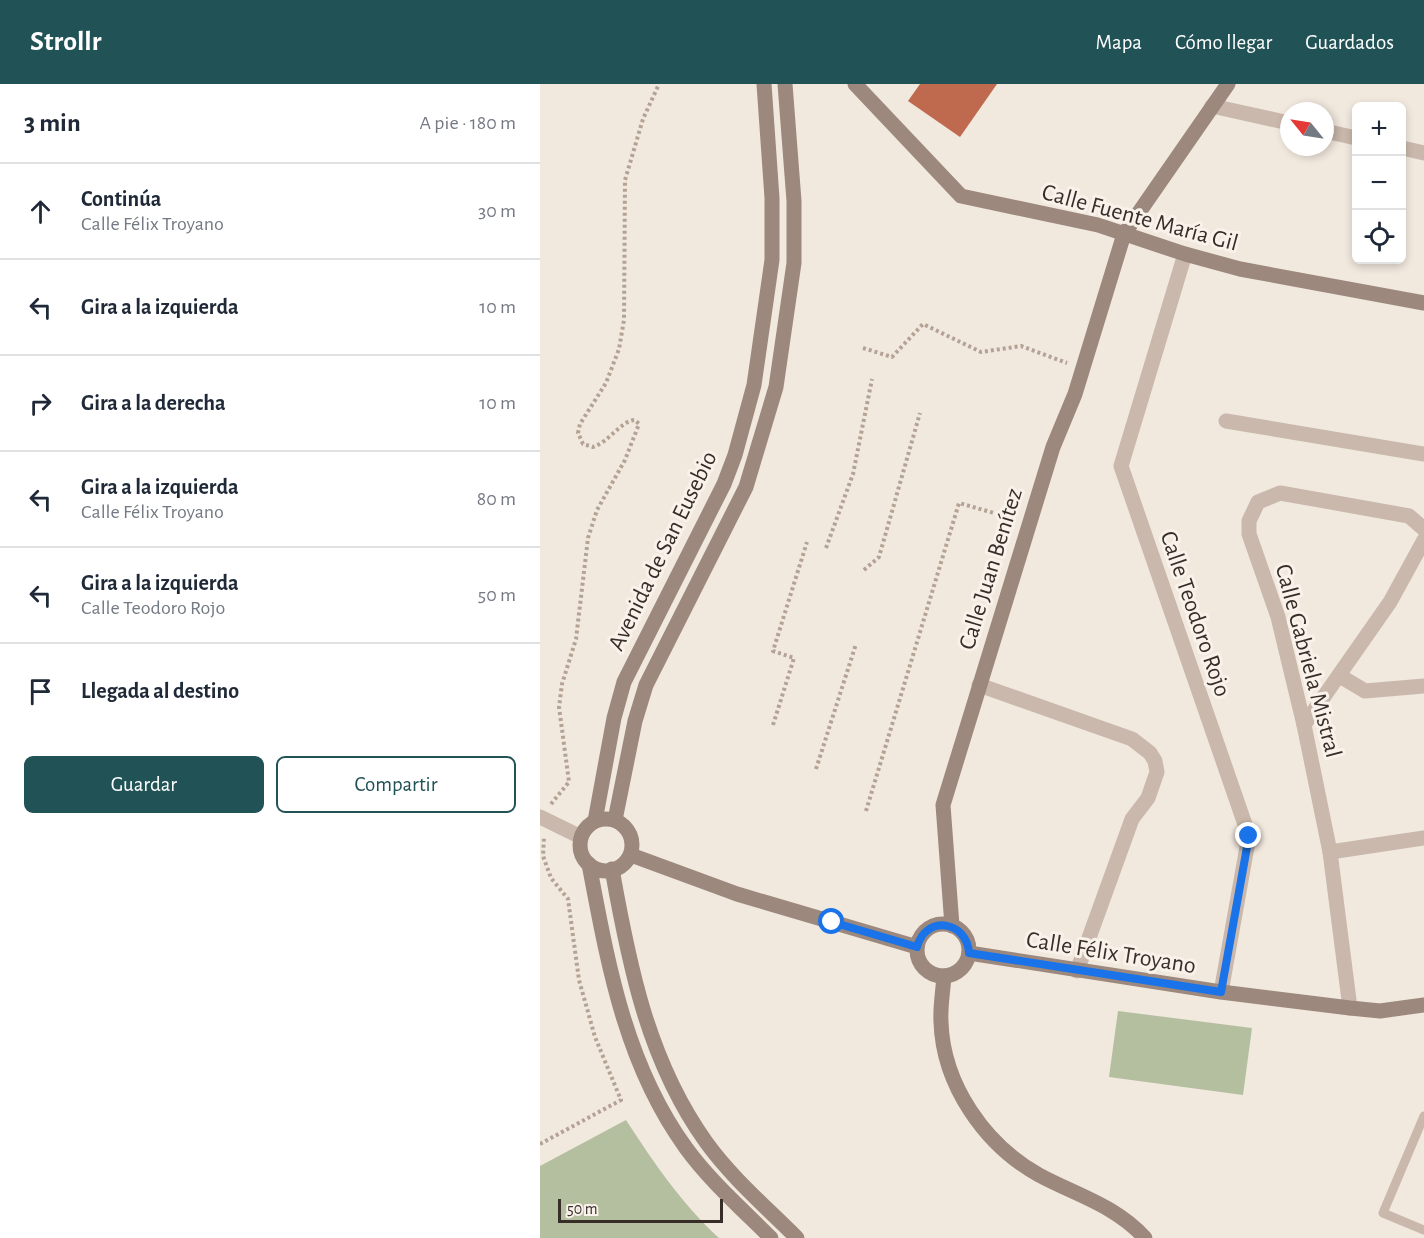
<!DOCTYPE html>
<html lang="es">
<meta charset="utf-8">
<style>
body{margin:0;font-family:"Alegreya Sans",sans-serif;background:#f6f6f7;color:#1f2937}
.controls{position:absolute;right:18px;top:18px;display:grid;overflow:hidden;border-radius:9px;box-shadow:0 3px 9px #0003}
.controls button{width:54px;height:54px;display:grid;place-items:center;padding:0;border:0;border-bottom:2px solid #e0e1e3;background:#fff;color:#1f2937;font:30px sans-serif}
.compass{position:absolute;left:740px;top:18px;width:54px;height:54px;border-radius:50%;background:#fff;box-shadow:0 3px 9px #0003;rotate:300deg}
.scale{position:absolute;left:18px;bottom:15px;width:165px;box-sizing:border-box;padding-left:6px;border:3px solid #372e29;border-top:0;font-size:16px;line-height:21px;white-space:nowrap;color:#372e29;-webkit-text-stroke:4px #f9f2ea;paint-order:stroke}
.stop{position:absolute;width:18px;height:18px;margin:-14px;border:4px solid #1a73e8;border-radius:50%;background:#fff}
.stop.end{background:#1a73e8;border-color:#fff;box-shadow:0 2px 6px #0008}
.list{margin:0;padding:0;list-style:none}
h2{display:flex;justify-content:space-between;align-items:center;height:78px;margin:0;padding:0 24px;font-size:26px}
h2 small{font-size:20px;font-weight:400;color:#747a83}
.list li{display:grid;grid-template-columns:39px 1fr auto;gap:18px;align-items:center;box-sizing:border-box;height:96px;padding:0 24px;border-top:2px solid #e0e1e3}
.list b{display:block;font-size:22px;white-space:nowrap}
.list p{margin:0;font-size:20px;white-space:nowrap;color:#747a83}
.list em{font-size:20px;font-style:normal;color:#747a83}
.actions{display:flex;gap:12px;padding:18px 24px}
.actions a{flex:1;padding:14px 0;border:2px solid #215256;border-radius:9px;text-align:center;font-size:21px;color:#215256}
.actions .main{background:#215256;color:#fff}
.icon{flex:none;width:33px;height:33px;fill:none;stroke:currentColor;stroke-width:2;stroke-linecap:round;stroke-linejoin:round}
.map{position:relative;flex:none;width:884px;height:1154px;overflow:hidden}
header{display:flex;align-items:center;gap:36px;box-sizing:border-box;height:84px;padding:0 30px;background:#215256;color:#fff}
header strong{font-size:28px}
nav{display:flex;gap:33px;margin-inline-start:auto;font-size:21px}
main{display:flex}
aside{flex:1;background:#fff}
.map>svg:first-child{display:block}
.green{fill:#b4bf9f}
.building{fill:#bf6a4f}
.lines{fill:none;stroke-linecap:round;stroke-linejoin:round}
.path{stroke:#b4a395;stroke-width:4;stroke-dasharray:3 3;stroke-linecap:butt}
.lane{stroke:#c9b8ab;stroke-width:9}
.street{stroke:#c9b8ab;stroke-width:15}
.secondary{stroke:#9c887c;stroke-width:15}
.route{stroke:#1a73e8;stroke-width:8}
.labels{text-anchor:middle;dominant-baseline:central;stroke-width:6;stroke-linejoin:round;paint-order:stroke}
.street-label{font-size:24px;fill:#372e29;stroke:#f9f2ea}
</style>
<header>
<strong>Strollr</strong>
<nav><a>Mapa</a><a>Cómo llegar</a><a>Guardados</a></nav>
</header>
<main>
<aside>
<h2>3 min<small>A pie · 180 m</small></h2>
<ul class="list">
<li><svg class="icon" aria-label="ahead" viewBox="0 0 24 24"><path d="M12 20V5M6 11l6-6 6 6"/></svg><div><b>Continúa</b><p>Calle Félix Troyano</p></div><em>30 m</em></li>
<li><svg class="icon" aria-label="left" viewBox="0 0 24 24"><path d="M17 20v-9H6M10 6l-5 5 5 5"/></svg><div><b>Gira a la izquierda</b></div><em>10 m</em></li>
<li><svg class="icon" aria-label="right" viewBox="0 0 24 24"><path d="M7 20v-9h11M14 6l5 5-5 5"/></svg><div><b>Gira a la derecha</b></div><em>10 m</em></li>
<li><svg class="icon" aria-label="left" viewBox="0 0 24 24"><path d="M17 20v-9H6M10 6l-5 5 5 5"/></svg><div><b>Gira a la izquierda</b><p>Calle Félix Troyano</p></div><em>80 m</em></li>
<li><svg class="icon" aria-label="left" viewBox="0 0 24 24"><path d="M17 20v-9H6M10 6l-5 5 5 5"/></svg><div><b>Gira a la izquierda</b><p>Calle Teodoro Rojo</p></div><em>50 m</em></li>
<li><svg class="icon" aria-label="arrive" viewBox="0 0 24 24"><path d="M6 21V4h12l-3 4 3 4H6"/></svg><div><b>Llegada al destino</b></div></li>
</ul>
<div class="actions"><a class="main">Guardar</a><a>Compartir</a></div>
</aside>
<div class="map">
<svg width="884" height="1154" viewBox="0 0 884 1154">
<rect width="100%" height="100%" fill="#f1e8de"/>
<g class="green">
<polygon points="578,927 712,944 703,1011 569,993"/>
<path d="M 86,1036 C 114,1079 141,1119 179,1154 L 0,1154 L 0,1082 Z"/>
</g>
<polygon class="building" points="380,0 457,0 420,53 368,17"/>
<g class="lines">
<g class="path">
<polyline points="323,264 352,273 383,240 441,268 481,262 527,279"/>
<polyline points="286,464 313,390 332,295"/>
<polyline points="324,486 339,473 380,329"/>
<polyline points="233,641 254,574 233,567 267,458"/>
<polyline points="276,685 316,560"/>
<path d="M 11,720 L 29,698 L 19,623 L 22,600 L 36,555 L 48,454 L 57,426 L 85,376 L 99,340 L 95,336 C 82,336 69,358 53,363 L 43,360 L 38,349 L 40,340 L 66,299 L 79,265 L 84,236 L 85,96 L 103,35 L 119,0"/>
<polyline points="326,727 419,419 475,435"/>
<polyline points="0,1060 81,1016 55,953 39,896 28,815 11,794 3,772 4,753"/>
</g>
<polyline class="lane" points="884,1032 843,1129 884,1146"/>
<g class="street">
<polyline points="672,22 749,39"/>
<polyline points="785,47 816,54"/>
<polyline points="862,64 884,69"/>
<polyline points="645,170 581,382 709,752 681,908"/>
<polyline points="686,337 884,370"/>
<polyline points="800,592 825,607 884,602"/>
<polyline points="439,601 592,655 610,669 615,677 617,688 608,714 592,735 537,887"/>
<polyline points="764,641 850,518 884,456"/>
<polyline points="0,733 41,753"/>
<polyline points="790,768 884,754"/>
<polyline points="810,924 790,768 764,641 738,533 709,450 709,437 718,418 740,409 869,432 884,445"/>
</g>
<g class="secondary">
<polyline points="315,0 421,112 558,141 645,170 700,185 884,219"/>
<circle cx="66" cy="761" r="26"/>
<polyline points="75,736 95,637 106,601 206,403 236,303 254,179 254,117 245,0"/>
<polyline points="55,737 74,634 84,598 184,400 195,371 214,301 232,176 232,114 224,0"/>
<polyline points="91,771 197,810 377,863"/>
<path d="M 49,780 C 68,880 85,980 146,1064 C 170,1097 202,1125 231,1154"/>
<path d="M 72,785 C 89,881 108,977 166,1058 C 192,1094 226,1123 257,1154"/>
<circle cx="403" cy="866" r="26"/>
<polyline points="412,842 403,721 513,363 535,310 584,150 688,0"/>
<polyline points="429,869 681,908 810,924 840,927 884,921"/>
<path d="M 404,892 C 403,907 400,923 401,938 C 403,1001 445,1061 499,1091 C 536,1111 575,1121 605,1154"/>
</g>
</g>
<g class="lines">
<path class="route" d="M 292,838 L 377,863 C 386,830 427,837 429,869 L 681,908 L 709,752"/>
</g>
<g class="labels">
<g class="street-label">
<text transform="translate(600 134) rotate(15)">Calle Fuente María Gil</text>
<text transform="translate(123 467) rotate(-64)">Avenida de San Eusebio</text>
<text transform="translate(451 485) rotate(-73)">Calle Juan Benítez</text>
<text transform="translate(655 530) rotate(71)">Calle Teodoro Rojo</text>
<text transform="translate(768 577) rotate(75)">Calle Gabriela Mistral</text>
<text transform="translate(571 869) rotate(9)">Calle Félix Troyano</text>
</g>
</g>
</svg>
<div class="controls">
<button>+</button>
<button>−</button>
<button><svg class="icon" aria-label="locate" viewBox="0 0 24 24"><circle cx="12" cy="12" r="6"/><path d="M12 2v4M12 18v4M2 12h4M18 12h4"/></svg></button>
</div>
<svg class="compass" viewBox="-18 -18 36 36"><path d="M0-13l5 13h-10z" fill="#e53935"/><path d="M0 13l5-13h-10z" fill="#747a83"/></svg>
<div class="scale">50 m</div>
<div class="stop" style="left:292px;top:838px"></div>
<div class="stop end" style="left:709px;top:752px"></div>
</div>
</main>
